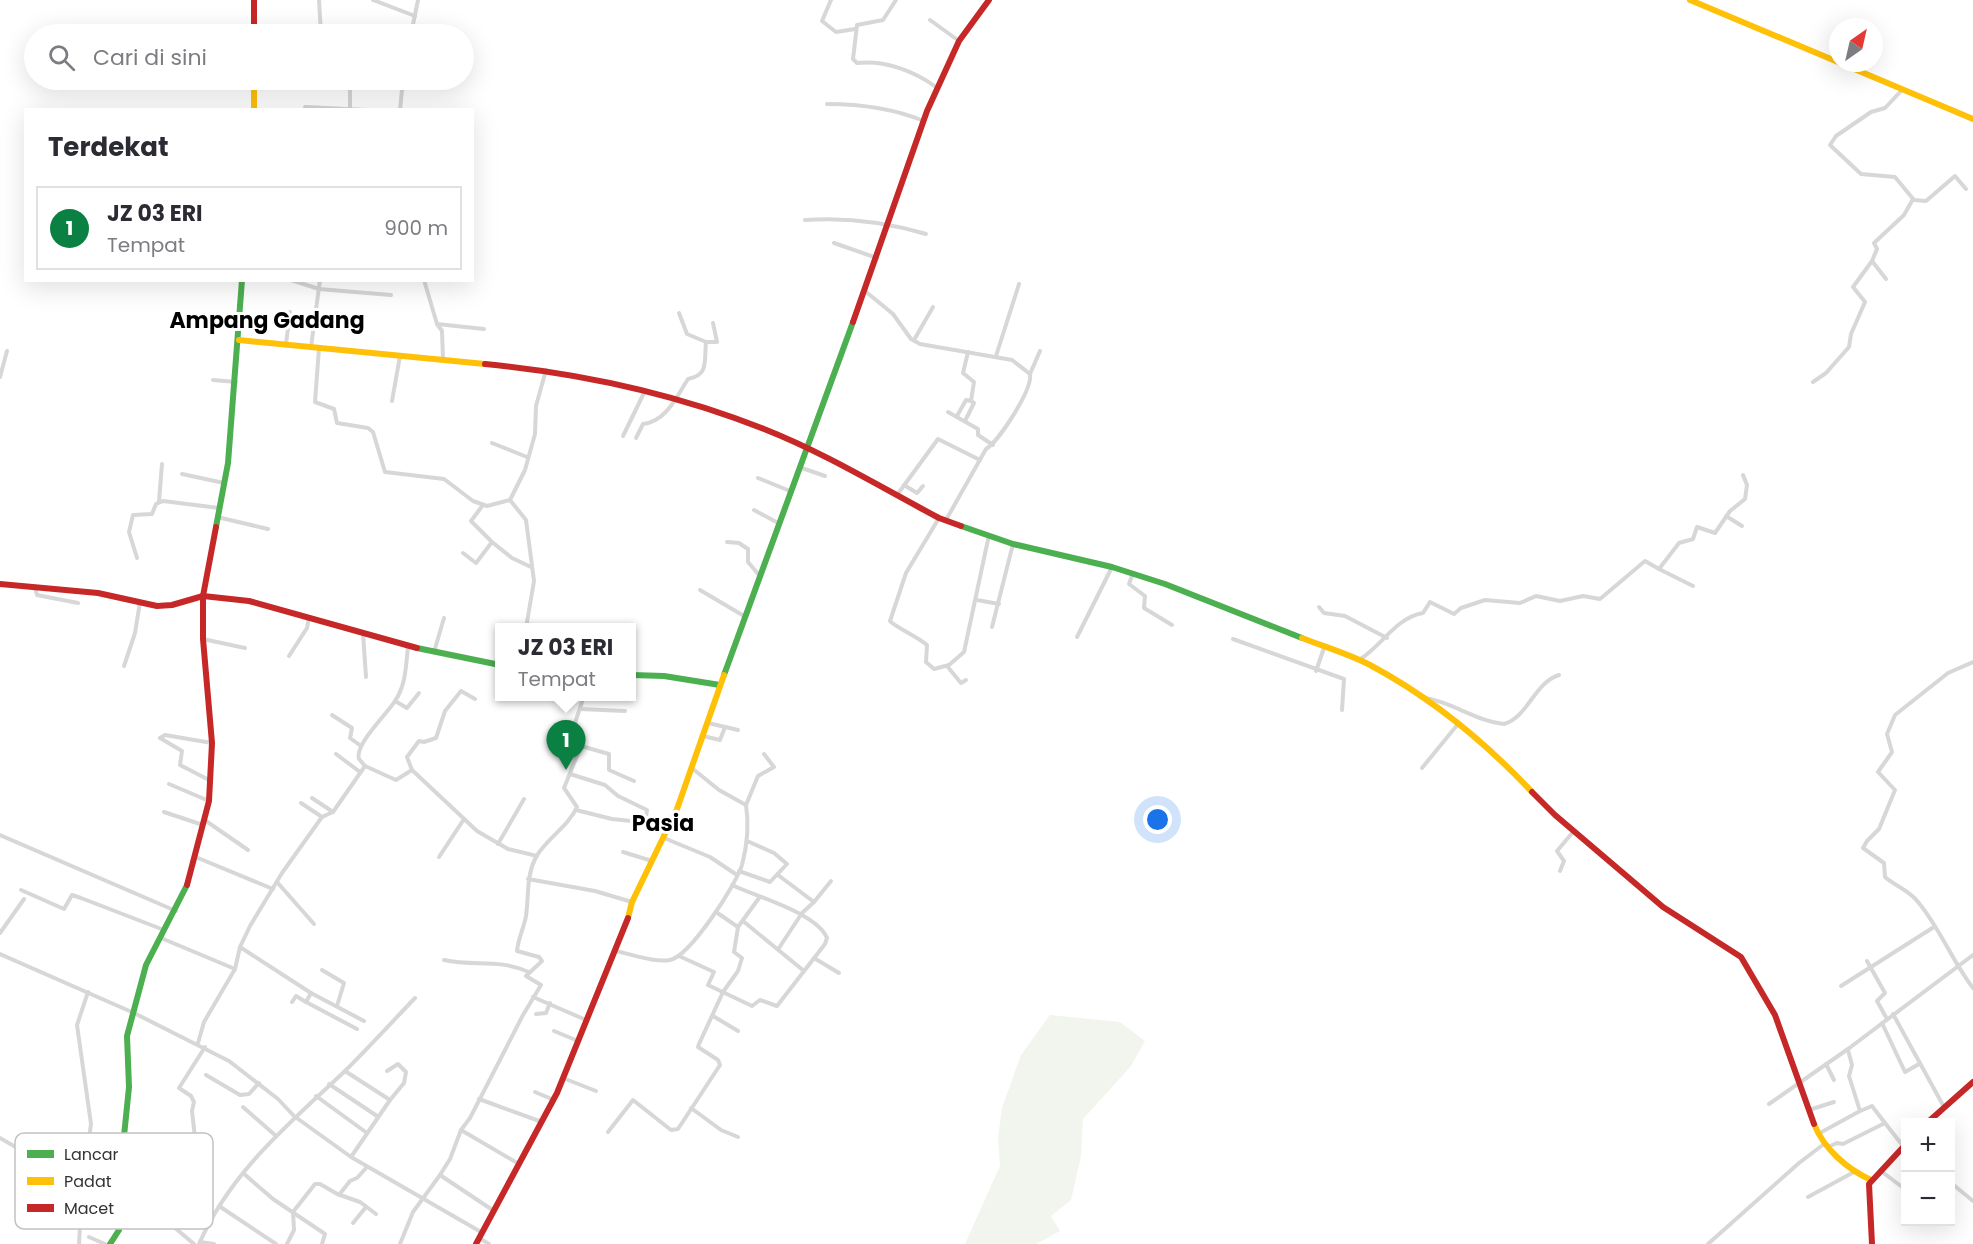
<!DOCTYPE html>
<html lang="id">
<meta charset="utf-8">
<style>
body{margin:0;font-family:Poppins,sans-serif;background:#f7f7f7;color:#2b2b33}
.controls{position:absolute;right:18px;bottom:18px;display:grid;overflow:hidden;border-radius:0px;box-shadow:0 6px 24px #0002}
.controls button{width:54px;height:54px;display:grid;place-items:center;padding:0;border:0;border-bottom:2px solid #e1e1e2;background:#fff;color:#2b2b33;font:30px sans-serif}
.compass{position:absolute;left:1829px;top:18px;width:54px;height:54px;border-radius:50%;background:#fff;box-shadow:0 6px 24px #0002;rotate:34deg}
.you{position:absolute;left:1158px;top:820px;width:21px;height:21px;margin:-15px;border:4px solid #fff;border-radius:50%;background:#1a73e8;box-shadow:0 0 0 9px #1a73e833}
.badge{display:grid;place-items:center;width:39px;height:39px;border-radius:50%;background:#0b8043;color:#fff;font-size:20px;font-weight:700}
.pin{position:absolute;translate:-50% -50px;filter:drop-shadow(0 2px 3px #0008)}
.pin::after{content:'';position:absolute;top:32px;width:21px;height:18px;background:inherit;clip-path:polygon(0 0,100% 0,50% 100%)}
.popup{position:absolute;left:495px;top:623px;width:141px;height:78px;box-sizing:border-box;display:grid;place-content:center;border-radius:0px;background:#fff;filter:drop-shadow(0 2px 4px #0005);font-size:20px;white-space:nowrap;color:#7c7c81}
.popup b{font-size:22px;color:#2b2b33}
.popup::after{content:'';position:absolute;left:50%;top:100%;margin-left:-12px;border:12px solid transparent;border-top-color:#fff}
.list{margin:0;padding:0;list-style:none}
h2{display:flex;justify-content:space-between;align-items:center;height:78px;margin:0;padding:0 24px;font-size:26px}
h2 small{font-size:20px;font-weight:400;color:#7c7c81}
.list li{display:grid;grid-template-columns:39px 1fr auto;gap:18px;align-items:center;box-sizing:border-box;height:84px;margin:0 12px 12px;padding:0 12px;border:2px solid #e1e1e2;border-radius:0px}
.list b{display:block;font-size:22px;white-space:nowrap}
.list p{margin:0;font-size:20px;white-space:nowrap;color:#7c7c81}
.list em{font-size:20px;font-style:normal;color:#7c7c81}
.icon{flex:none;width:33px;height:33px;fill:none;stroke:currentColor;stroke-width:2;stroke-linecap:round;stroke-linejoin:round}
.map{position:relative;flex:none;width:1973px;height:1244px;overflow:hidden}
.search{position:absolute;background:#fff;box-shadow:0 6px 24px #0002;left:24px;top:24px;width:450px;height:66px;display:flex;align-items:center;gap:15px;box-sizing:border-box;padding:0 21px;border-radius:33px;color:#7c7c81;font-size:22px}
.panel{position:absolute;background:#fff;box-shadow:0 6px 24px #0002;left:24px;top:108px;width:450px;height:174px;border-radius:0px}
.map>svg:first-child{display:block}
.green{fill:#f1f5ed}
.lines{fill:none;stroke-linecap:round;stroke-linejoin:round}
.street{stroke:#d7d7d7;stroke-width:4}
.fast{stroke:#4caf50;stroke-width:6}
.slow{stroke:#ffc107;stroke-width:6}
.jam{stroke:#c62828;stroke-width:6}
.labels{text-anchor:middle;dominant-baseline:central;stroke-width:6;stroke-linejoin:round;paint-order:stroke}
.quarter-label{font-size:22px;font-weight:bold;fill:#000;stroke:#fff}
.key{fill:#fff;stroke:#c2c2c2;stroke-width:1.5}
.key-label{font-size:16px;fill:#333}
</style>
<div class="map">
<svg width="1973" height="1244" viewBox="0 0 1973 1244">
<rect width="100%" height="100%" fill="#fff"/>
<polygon class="green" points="1050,1015 1120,1022 1145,1041 1131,1066 1083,1119 1081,1156 1071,1200 1051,1216 1060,1231 1036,1244 965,1244 1000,1166 998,1138 1002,1108 1021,1055"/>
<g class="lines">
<g class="street">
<polyline points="319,0 321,34"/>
<polyline points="373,0 415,16"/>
<polyline points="831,0 822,21 836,32 855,29"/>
<path d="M 896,0 L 883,20 L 857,25 L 853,59 L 857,63 C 885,60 914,71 936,87"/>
<polyline points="930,20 959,41"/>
<polyline points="178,30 209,30 225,34"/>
<polyline points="254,30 291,34"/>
<polyline points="304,34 305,26"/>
<polyline points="411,34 418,0"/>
<polyline points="321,80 350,85 350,109"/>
<polyline points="1902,90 1885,108 1871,112 1836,136 1830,145 1861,174 1895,177 1914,200 1926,201 1955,176 1966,189"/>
<path d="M 827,104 C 861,104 892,108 924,121"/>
<polyline points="305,107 367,110"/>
<polyline points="400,110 403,80"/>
<path d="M 805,220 C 846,217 886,222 926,234"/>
<polyline points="834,243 877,258"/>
<polyline points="1872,261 1886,279"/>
<polyline points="291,280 319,289 391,295"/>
<polyline points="424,280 437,324 442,331 443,359"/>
<path d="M 865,291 L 893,314 L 911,339 L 920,344 L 1012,360 L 1030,374 C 1033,389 999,441 986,449 L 946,520"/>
<polyline points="275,320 289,322"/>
<polyline points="437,324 484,329"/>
<polyline points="914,340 933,307"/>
<polyline points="706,342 717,342 713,323"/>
<polyline points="286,344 290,312"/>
<polyline points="311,347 320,280"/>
<polyline points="319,348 315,402 334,409 337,423 368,428 373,432 385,472 444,479 473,501 487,506 510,500"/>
<polyline points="996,356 1019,284"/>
<polyline points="1030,374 1040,351"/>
<polyline points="0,377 7,351"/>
<polyline points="213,380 236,382"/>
<polyline points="1813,382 1826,373 1849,347 1851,334 1865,302 1853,287 1872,261 1877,249 1874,243 1904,215 1913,199"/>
<polyline points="392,401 400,356"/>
<polyline points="948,412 978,429 978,435 993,445"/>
<polyline points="957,416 966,400 971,401"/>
<polyline points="965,421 974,403 971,401 974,382 963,373 968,352"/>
<polyline points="623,436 644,393"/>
<path d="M 636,438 L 643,424 C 666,422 677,396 688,379 C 709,375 704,362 706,342 L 687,334 L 679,313"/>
<polyline points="492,443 527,457"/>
<polyline points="799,467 825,476"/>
<polyline points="182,474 224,483"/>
<polyline points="758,478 790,491"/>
<polyline points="904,485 917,493 923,486"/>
<polyline points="897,495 938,439 980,460"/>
<polyline points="159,501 162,464"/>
<polyline points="483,505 471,521 492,542"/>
<polyline points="754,510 778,523"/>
<polyline points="1726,516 1742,526"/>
<polyline points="217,517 268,529"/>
<path d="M 939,518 L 906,573 L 890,621 C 893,626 917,636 927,645 L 926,662 L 934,669 L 949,665 L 964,652 L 989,535"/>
<polyline points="727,542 739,543 748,549 748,562 759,575"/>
<polyline points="463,553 476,563 492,542 512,558 531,567"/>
<polyline points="137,558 129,532 133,515 152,514 156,504 163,501 219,508"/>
<polyline points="1659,569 1693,586"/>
<polyline points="1133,573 1129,584 1145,596 1144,608 1172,625"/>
<polyline points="35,587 37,595 78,603"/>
<polyline points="700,590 744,616"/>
<polyline points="977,600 999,604"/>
<polyline points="1319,607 1324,613 1345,616 1387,638"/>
<polyline points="992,627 1013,544"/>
<polyline points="526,628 534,581 526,520 510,500 525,470 535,434 536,406 546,370"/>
<polyline points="363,633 366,677"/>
<polyline points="1077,637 1112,567"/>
<polyline points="203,639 245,648"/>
<polyline points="1233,639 1344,679 1342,710"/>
<path d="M 408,646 C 406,665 406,685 395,701 C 387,714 354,745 359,759 L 365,766 L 396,780 L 412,770 L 477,831 L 508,849 L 537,856"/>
<polyline points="434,652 444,618"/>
<polyline points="289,656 307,628 309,617"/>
<path d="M 1359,660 C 1382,646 1395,618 1423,613 L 1430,602 L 1454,614 L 1461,608 L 1485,600 L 1520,603 L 1536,596 L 1560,601 L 1583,596 L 1600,599 L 1645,561 L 1659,569 L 1679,543 L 1693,539 L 1697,527 L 1715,533 L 1730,511 L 1745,499 L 1747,485 L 1743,475"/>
<path d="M 1973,662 L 1948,673 L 1895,715 L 1887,734 L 1892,752 L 1878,772 L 1895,790 L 1879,829 L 1867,841 L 1863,848 L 1884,863 L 1885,877 C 1895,886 1909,890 1918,902 C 1940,928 1952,961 1973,988"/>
<polyline points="124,666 135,633 140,602"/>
<polyline points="947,666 961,683 966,680"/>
<polyline points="1316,671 1324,648"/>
<path d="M 1420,697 C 1451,701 1475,721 1504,724 C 1528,717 1534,683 1559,675"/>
<polyline points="395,701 407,708 419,693"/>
<polyline points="580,709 625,711"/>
<polyline points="332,715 352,728 350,738 361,746"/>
<polyline points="708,723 738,730"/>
<polyline points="703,736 720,740 725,727"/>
<polyline points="160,738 182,751 180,765 211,781"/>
<polyline points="160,738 165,735 212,743"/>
<polyline points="581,746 609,754 609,770 634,781"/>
<polyline points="336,754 360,772"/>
<polyline points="1422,768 1458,724"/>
<polyline points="412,770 407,757 419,741 424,742 436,738 445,711 461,691 475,699"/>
<polyline points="570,774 605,785 618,796 647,810 645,824"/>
<polyline points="169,784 209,801"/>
<polyline points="312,798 333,812"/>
<polyline points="301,803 322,817"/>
<polyline points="746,805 758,776 774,767 764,754"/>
<polyline points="576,810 612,819 669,825"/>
<polyline points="164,812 203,825"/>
<polyline points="206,821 248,850"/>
<polyline points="0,835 176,911"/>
<polyline points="664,838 710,857 737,875"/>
<polyline points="498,844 524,799"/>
<polyline points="623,852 652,861"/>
<polyline points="439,857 464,819"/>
<polyline points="198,858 273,889"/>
<polyline points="739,871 770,882 787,864 774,853 747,841"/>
<polyline points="1560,871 1564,861 1557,851 1573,832"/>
<polyline points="778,875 814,902 802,913 779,948"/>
<polyline points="528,879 595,891 632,902"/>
<polyline points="277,882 314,924"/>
<polyline points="21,890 64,909 72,895 81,898 164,930"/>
<polyline points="814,902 831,881"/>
<polyline points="716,912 738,927"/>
<polyline points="743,921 804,971"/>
<polyline points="0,933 24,899"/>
<polyline points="161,938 235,969"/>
<polyline points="240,947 311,993 364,1021"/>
<path d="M 615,951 C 631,954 655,963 670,960 C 690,956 736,885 742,865 C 747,846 749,824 746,805 L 719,790 L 693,769"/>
<polyline points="0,954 134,1013 229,1061 278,1099 294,1116 351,1157 481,1232"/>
<path d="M 679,956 L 714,972 L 708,985 L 752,1006 L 760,1000 L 777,1006 L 825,944 L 827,938 C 817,913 757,897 732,885"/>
<polyline points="814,958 839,973"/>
<path d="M 444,960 C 475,967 497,958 529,972"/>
<polyline points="1867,961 1885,993 1877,1001 1887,1019"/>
<polyline points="322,970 344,983 337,1006"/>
<polyline points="1841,986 1934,927"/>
<polyline points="311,993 306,1002 357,1029"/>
<polyline points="533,997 586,1020"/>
<polyline points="292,1002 296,996 306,1002"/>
<polyline points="536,1014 546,1013 550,1003"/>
<polyline points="1893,1014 1944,1107"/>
<polyline points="713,1016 738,1031"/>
<polyline points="1882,1023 1905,1072 1919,1064"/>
<polyline points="554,1031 578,1041"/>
<polyline points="198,1043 204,1022 235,969 240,947 250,926 282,873 322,817 333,812 365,766"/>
<polyline points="1826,1064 1834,1080"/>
<polyline points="345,1071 390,1100 351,1157"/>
<polyline points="387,1071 398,1064 406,1072 404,1083 390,1100"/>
<polyline points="206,1075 240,1095 249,1094 259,1083"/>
<polyline points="563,1078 596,1091"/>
<polyline points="329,1084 377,1116"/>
<polyline points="535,1092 554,1100"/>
<polyline points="316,1096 367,1133"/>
<polyline points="479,1099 542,1122"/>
<polyline points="1769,1104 1848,1049 1973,955"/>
<polyline points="243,1107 275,1135"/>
<polyline points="691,1108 721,1130 738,1137"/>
<polyline points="1809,1110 1834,1102"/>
<polyline points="1860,1111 1872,1106 1885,1123"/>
<polyline points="461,1130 519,1164"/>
<polyline points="608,1132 633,1100 671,1130 678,1129 720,1065 718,1060 698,1047 699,1044 723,992 738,971 742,958 734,952 738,927 759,898"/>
<polyline points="1818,1134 1860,1111 1849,1076 1852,1065 1848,1050"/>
<polyline points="124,1136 153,1150 193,1181 196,1198 214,1214"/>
<polyline points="0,1138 82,1186"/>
<polyline points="1828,1147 1837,1143 1843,1144 1885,1123 1903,1146"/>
<polyline points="1881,1171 1906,1190"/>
<polyline points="243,1173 273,1199 325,1234 322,1244"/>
<polyline points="440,1175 494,1211"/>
<polyline points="193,1181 196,1147 192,1111 194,1102 191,1096 179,1088 205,1047"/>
<polyline points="1950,1182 1973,1201"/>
<polyline points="127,1191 141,1199 194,1244"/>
<polyline points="340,1195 360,1202 376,1214"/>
<polyline points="1808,1197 1854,1172"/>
<polyline points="219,1206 276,1244"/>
<polyline points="353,1223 366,1207"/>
<polyline points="89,1237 105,1244"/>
<polyline points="479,1238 489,1244"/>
<polyline points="200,1242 214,1244"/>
<polyline points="79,1244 82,1187 91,1124 77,1025 88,992"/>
<path d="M 199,1244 C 231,1171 289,1124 345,1071 C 369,1047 392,1022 415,998"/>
<polyline points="287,1244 294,1230 293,1212 315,1184 320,1184 339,1195 350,1181 357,1178 367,1167"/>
<path d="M 400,1244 L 413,1212 L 440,1175 L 450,1159 L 461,1130 L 470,1118 L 523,1015 L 541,985 L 526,976 L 542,961 L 539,957 L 517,951 C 518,938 524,928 526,916 C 529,895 526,876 536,857 C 547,838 568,827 577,807 L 564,788 L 581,746 L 572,732 L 584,696"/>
<polyline points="1708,1244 1799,1163 1824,1144"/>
</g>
<g class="fast">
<polyline points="961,526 1013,544 1112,567 1165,584 1302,638"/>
<polyline points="216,527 228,463 242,280"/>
<polyline points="417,648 500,665"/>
<polyline points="632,675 664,676 720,685"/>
<polyline points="724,675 853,322"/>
<polyline points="110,1244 119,1230 127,1191 124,1136 129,1087 127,1036 146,965 187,885"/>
</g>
<g class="slow">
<polyline points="1690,0 1838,62"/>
<polyline points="1840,63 1973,119"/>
<polyline points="254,80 254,110"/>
<polyline points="239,340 485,364"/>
<path d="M 1302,638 C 1325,647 1349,654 1370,665 C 1430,697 1486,743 1532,792"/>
<polyline points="628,918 632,902 677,809 724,675"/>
<path d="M 1814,1124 C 1824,1149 1847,1169 1871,1180"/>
</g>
<g class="jam">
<polyline points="254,0 254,34"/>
<polyline points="853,322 927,111 959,41 989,0"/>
<path d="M 485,364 C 579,373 676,394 764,429 C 825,453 882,488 939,518 L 961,526"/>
<polyline points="0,584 98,593 157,606 172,605 203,596 249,601 417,648"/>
<polyline points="1532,792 1555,815 1663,907 1741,957 1775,1015 1814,1124"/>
<polyline points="187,885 209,801 212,743 203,639 203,596 216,527"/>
<polyline points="1928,1122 1973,1082"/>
<polyline points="476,1244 557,1093 628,918"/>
<polyline points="1872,1244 1869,1184 1906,1144"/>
</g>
</g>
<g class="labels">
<g class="quarter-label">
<text x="267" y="320">Ampang Gadang</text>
<text x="663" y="823">Pasia</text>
</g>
</g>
<rect x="15" y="1133" width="198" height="96" rx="9" class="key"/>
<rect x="27" y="1150" width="27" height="8" fill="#4caf50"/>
<rect x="27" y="1177" width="27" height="8" fill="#ffc107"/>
<rect x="27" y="1204" width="27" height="8" fill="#c62828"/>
<g class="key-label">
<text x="64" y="1160">Lancar</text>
<text x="64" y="1187">Padat</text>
<text x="64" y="1214">Macet</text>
</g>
</svg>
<div class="controls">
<button>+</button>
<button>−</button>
</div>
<svg class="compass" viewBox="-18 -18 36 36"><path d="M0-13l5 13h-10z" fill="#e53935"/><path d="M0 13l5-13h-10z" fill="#7c7c81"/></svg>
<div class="you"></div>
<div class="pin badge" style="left:566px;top:770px">1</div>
<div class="popup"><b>JZ 03 ERI</b>Tempat</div>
<div class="search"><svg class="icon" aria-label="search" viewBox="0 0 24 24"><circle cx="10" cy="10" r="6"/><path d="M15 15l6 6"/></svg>Cari di sini</div>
<section class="panel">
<h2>Terdekat<small></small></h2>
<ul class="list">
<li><span class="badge">1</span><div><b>JZ 03 ERI</b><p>Tempat</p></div><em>900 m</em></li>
</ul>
</section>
</div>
